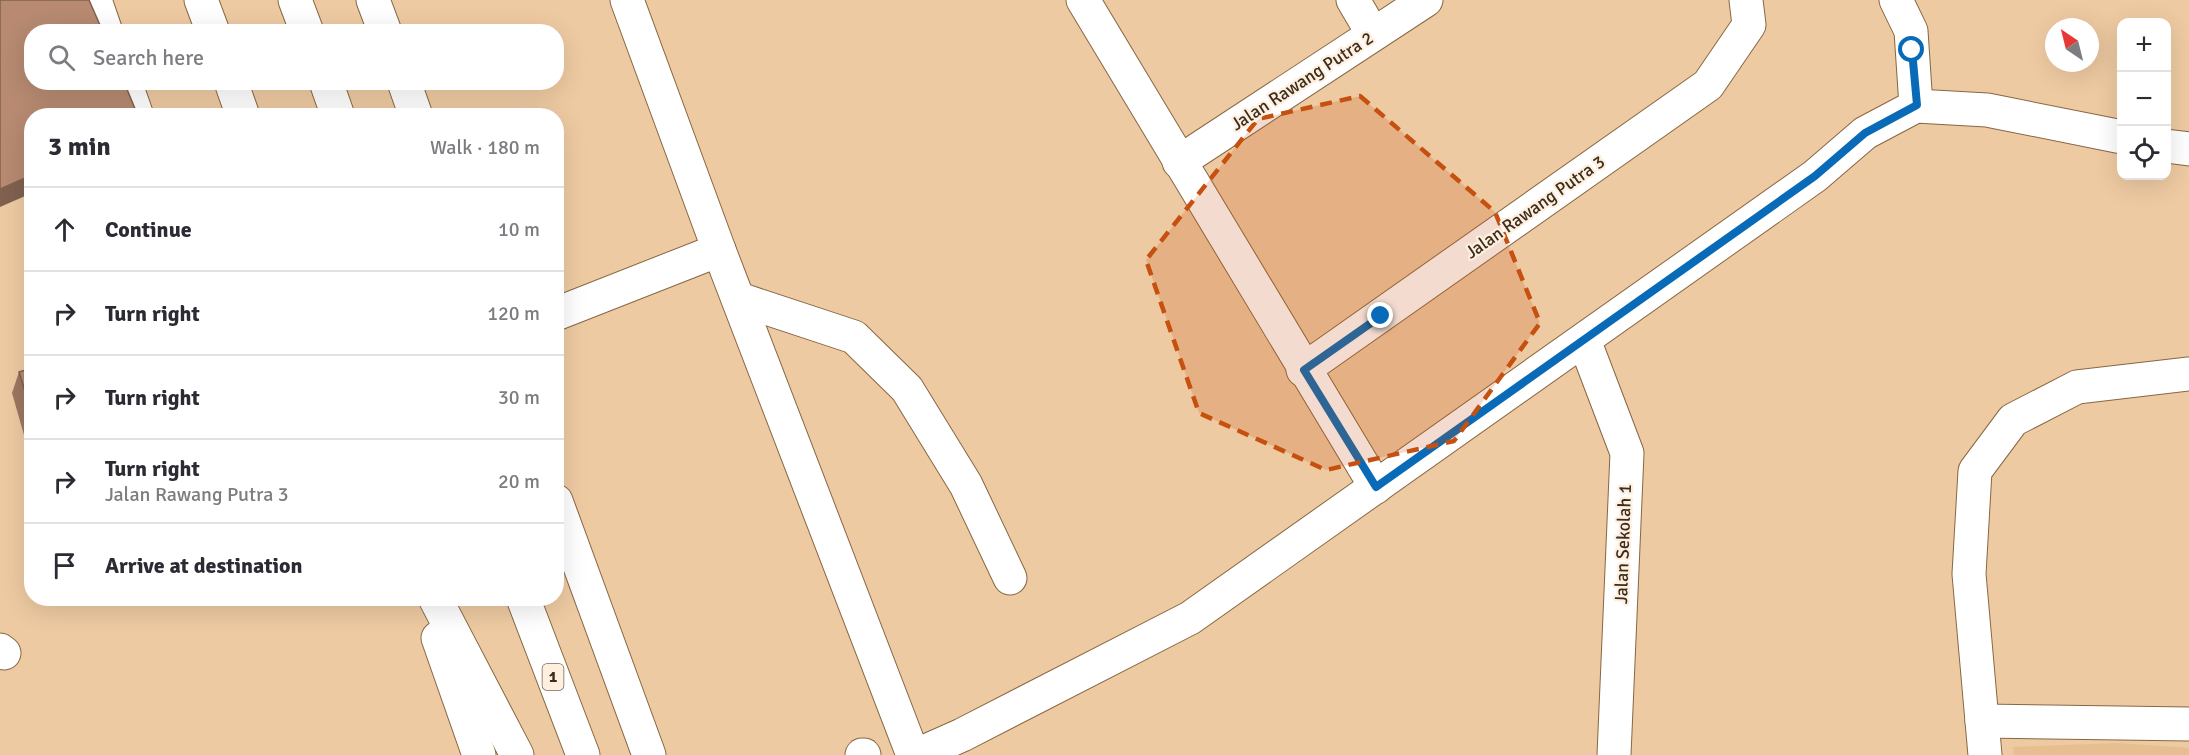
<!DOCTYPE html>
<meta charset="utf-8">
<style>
body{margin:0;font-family:Signika,sans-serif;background:#f7f7f7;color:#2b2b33}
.controls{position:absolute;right:18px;top:18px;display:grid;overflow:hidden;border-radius:12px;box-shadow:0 6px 24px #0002}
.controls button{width:54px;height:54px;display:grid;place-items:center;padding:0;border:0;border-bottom:2px solid #e1e1e2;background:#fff;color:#2b2b33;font:30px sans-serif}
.compass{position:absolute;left:2045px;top:18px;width:54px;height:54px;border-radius:50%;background:#fff;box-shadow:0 6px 24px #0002;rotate:325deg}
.stop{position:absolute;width:18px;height:18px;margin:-14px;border:4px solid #096bb7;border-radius:50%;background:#fff}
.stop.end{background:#096bb7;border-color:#fff;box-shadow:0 2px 6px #0008}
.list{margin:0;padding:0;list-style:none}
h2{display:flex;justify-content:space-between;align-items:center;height:78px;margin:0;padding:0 24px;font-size:26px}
h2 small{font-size:20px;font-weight:400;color:#7c7c81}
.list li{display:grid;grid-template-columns:39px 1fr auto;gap:18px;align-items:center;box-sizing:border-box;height:84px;padding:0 24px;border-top:2px solid #e1e1e2}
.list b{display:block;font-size:22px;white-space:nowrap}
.list p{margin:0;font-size:20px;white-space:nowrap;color:#7c7c81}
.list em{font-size:20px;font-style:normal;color:#7c7c81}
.icon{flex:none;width:33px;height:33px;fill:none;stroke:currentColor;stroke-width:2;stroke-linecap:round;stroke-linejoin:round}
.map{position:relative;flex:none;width:2189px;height:755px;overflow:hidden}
.search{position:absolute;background:#fff;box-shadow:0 6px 24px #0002;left:24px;top:24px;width:540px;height:66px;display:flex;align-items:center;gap:15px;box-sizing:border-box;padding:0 21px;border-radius:24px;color:#7c7c81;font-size:22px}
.panel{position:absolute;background:#fff;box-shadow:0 6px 24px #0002;left:24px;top:108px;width:540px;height:498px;border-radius:24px}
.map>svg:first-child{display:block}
.built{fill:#e6be90}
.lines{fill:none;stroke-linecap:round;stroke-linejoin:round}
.minor-casing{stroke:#876742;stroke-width:35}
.major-casing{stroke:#876742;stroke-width:35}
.minor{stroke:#fff;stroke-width:33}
.major{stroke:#fff;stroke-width:33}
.wall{fill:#9d7761}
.shaded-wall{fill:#80614f}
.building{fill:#b78a71;stroke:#80614f;stroke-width:1.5}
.route{stroke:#096bb7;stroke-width:8}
.marked{fill:#c5500f;fill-opacity:0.2;stroke:#c5500f;stroke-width:4.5;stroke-dasharray:12 8;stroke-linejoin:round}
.labels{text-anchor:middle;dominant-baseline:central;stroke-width:4.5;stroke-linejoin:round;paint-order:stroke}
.shield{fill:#feefdf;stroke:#766757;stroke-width:1.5}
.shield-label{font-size:16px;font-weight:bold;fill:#3b2d1d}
.street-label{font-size:18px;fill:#3b2d1d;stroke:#feefdf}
</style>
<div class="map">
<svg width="2189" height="755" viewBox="0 0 2189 755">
<rect width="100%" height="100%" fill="#eecaa2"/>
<polygon class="built" points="2118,743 2189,748 2189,755 2014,755 2013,747"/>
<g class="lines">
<g class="minor-casing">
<g id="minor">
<polyline points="95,0 106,32"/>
<polyline points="373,0 385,32"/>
<polyline points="627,0 719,250 913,755"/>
<polyline points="1083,0 1376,487"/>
<polyline points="1353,0 1373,34"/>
<polyline points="1896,0 1911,31 1916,106"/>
<polyline points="125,82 137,116"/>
<polyline points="404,82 416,116"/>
<polyline points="2166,146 2189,149"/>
<polyline points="1179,162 1426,0"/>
<polyline points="739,299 854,337 907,389 966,485 1010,578"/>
<polyline points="556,314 719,250"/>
<polyline points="1584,340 1627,453 1614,755"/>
<polyline points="1303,370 1708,85 1749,25 1746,0"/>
<polyline points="556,501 649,755"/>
<polyline points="0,650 4,653"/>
<polyline points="1982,721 2189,724"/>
<polyline points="862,755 864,755"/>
<polyline points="917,755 962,735 1190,618 1815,176 1865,133 1916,106 1987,110 2122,137"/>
<polyline points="1985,755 1969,574 1975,471 2013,420 2077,387 2189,374"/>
</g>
</g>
<g class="major-casing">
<g id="major">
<polyline points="201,0 213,32"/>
<polyline points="295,0 307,32"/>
<polyline points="231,82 243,116"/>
<polyline points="326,82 338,116"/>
<polyline points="435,598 517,755"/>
<polyline points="523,598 583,755"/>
<polyline points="438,638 479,755"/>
</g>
</g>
<use href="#minor" class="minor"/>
<use href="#major" class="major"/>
</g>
<polygon class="wall" points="32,368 32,463 12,393 19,372"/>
<polygon class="shaded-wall" points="32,175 32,193 0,207 0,189"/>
<g class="building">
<polygon points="0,0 89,0 103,32 32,32 32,82 124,82 138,116 32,116 32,175 0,189"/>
<polygon points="32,368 32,414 19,372"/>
</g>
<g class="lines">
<polyline class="route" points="1381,316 1304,370 1376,487 1815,176 1865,133 1917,105 1912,50"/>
</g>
<path class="marked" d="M 1360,96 L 1495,212 L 1540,323 L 1454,441 L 1326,470 L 1199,413 L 1146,260 L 1258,119 Z"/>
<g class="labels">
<rect class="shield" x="542.5" y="664" width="21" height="26" rx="4.5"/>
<g class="shield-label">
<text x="553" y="677">1</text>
</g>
<g class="street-label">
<text transform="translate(1302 81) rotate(-33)">Jalan Rawang Putra 2</text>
<text transform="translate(1535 207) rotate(-35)">Jalan Rawang Putra 3</text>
<text transform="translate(1623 544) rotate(-88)">Jalan Sekolah 1</text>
</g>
</g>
</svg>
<div class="controls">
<button>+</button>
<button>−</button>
<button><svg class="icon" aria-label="locate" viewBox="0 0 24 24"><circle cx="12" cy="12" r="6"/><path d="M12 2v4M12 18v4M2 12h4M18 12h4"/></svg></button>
</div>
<svg class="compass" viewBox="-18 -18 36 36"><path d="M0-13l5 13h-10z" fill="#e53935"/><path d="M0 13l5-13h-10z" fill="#7c7c81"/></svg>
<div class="stop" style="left:1912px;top:50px"></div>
<div class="stop end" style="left:1381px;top:316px"></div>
<div class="search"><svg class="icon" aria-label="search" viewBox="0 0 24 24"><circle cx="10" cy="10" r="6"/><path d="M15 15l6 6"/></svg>Search here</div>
<section class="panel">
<h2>3 min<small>Walk · 180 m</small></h2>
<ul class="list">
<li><svg class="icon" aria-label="ahead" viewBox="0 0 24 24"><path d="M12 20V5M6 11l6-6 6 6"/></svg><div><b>Continue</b></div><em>10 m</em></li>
<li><svg class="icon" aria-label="right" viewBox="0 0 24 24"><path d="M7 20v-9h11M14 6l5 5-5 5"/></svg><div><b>Turn right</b></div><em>120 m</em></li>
<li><svg class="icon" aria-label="right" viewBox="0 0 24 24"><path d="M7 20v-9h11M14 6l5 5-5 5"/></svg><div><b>Turn right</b></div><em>30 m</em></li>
<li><svg class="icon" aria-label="right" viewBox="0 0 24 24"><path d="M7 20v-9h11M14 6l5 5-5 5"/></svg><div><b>Turn right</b><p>Jalan Rawang Putra 3</p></div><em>20 m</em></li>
<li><svg class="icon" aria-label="arrive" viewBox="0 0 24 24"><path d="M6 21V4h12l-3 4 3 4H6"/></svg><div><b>Arrive at destination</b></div></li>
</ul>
</section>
</div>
